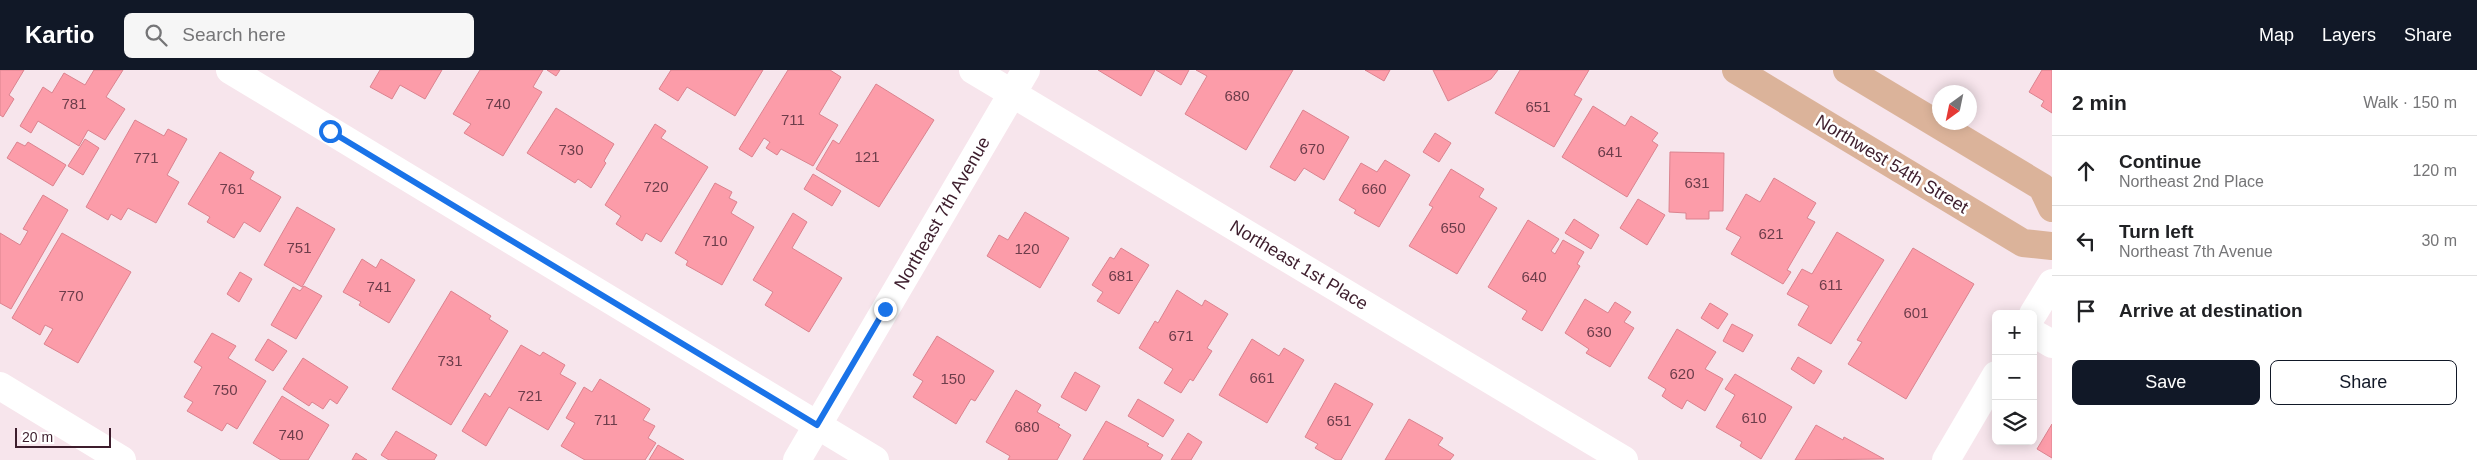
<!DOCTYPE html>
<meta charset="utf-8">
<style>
body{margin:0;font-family:Helvetica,sans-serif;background:#f6f6f6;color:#202124}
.controls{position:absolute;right:15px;bottom:15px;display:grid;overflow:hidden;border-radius:8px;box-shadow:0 2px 12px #0003}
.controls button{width:45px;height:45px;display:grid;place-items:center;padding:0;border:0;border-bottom:1px solid #e0e0e0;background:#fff;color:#202124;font:25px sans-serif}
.compass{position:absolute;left:1932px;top:15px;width:45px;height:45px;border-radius:50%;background:#fff;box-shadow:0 2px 12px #0003;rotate:213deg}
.scale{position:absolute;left:15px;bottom:12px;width:96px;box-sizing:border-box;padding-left:5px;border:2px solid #3d1d2c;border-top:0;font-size:14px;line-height:18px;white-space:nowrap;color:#3d1d2c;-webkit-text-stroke:4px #fff;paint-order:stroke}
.stop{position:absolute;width:15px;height:15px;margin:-11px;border:4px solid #1a73e8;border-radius:50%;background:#fff}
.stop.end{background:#1a73e8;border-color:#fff;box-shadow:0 1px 5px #0008}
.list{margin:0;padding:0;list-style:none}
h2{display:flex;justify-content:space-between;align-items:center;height:65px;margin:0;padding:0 20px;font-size:21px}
h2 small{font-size:16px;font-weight:400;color:#757577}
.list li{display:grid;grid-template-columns:32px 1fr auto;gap:15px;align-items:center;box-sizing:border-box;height:70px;padding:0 20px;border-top:1px solid #e0e0e0}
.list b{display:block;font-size:19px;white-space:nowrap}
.list p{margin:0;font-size:16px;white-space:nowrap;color:#757577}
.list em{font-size:16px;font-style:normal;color:#757577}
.actions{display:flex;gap:10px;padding:15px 20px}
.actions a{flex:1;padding:11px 0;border:1px solid #111827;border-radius:8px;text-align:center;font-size:18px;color:#111827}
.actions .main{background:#111827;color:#fff}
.icon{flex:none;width:28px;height:28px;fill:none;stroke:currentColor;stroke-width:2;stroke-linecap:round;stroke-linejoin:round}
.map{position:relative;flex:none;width:2052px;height:390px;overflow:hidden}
header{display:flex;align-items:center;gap:30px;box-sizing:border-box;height:70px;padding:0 25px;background:#111827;color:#fff}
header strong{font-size:24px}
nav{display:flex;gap:28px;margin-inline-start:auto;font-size:18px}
.search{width:350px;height:45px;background:#f6f6f6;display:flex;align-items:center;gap:12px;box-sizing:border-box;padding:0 18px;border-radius:8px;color:#757577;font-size:19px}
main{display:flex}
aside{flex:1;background:#fff}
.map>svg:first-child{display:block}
.building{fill:#fc9ca9;stroke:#db838f}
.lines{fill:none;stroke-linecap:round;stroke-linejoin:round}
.minor{stroke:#fff;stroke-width:28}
.major{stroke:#dbb39a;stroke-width:28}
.route{stroke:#1a73e8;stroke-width:6}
.labels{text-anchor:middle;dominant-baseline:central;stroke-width:5;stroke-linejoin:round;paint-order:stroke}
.number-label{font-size:15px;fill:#6d3d4b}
.street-label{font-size:18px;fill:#3d1d2c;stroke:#fff}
</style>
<header>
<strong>Kartio</strong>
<div class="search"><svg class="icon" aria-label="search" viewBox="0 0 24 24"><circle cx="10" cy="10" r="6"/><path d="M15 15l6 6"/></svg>Search here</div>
<nav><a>Map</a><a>Layers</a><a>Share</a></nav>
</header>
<main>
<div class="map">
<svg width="2052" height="390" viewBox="0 0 2052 390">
<rect width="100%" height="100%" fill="#f7e5ec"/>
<g class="building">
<polygon points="0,0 24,0 9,25 14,29 3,47 0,45"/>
<polygon points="94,0 123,0 106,27 125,39 105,70 88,60 79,76 38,51 31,63 20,56 43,17 52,23 64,3 85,15"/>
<polygon points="380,0 442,0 425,29 400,15 392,29 370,17"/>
<polygon points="480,0 543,0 533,17 542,22 503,86 464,63 471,54 453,44"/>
<polygon points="547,0 560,0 556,6"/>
<polygon points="671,0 763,0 735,46 687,17 678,31 659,19"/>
<polygon points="788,0 830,0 841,7 819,44 838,55 813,96 781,79 777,85 766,78 770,72 764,68 752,87 739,79"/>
<polygon points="1098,0 1155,0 1141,26"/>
<polygon points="1156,0 1189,0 1181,15"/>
<polygon points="1196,0 1293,0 1246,80 1185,44 1207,6"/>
<polygon points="1365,0 1390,0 1384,11"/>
<polygon points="1433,0 1498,0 1491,9 1448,31"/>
<polygon points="1520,0 1589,0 1574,25 1582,29 1554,77 1495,43"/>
<polygon points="2042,0 2052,0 2052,43 2041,36 2044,31 2029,22"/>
<polygon points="876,14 934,50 879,137 816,99 833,70 839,74"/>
<polygon points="1593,36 1625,56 1631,46 1658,63 1652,71 1658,75 1627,127 1562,87"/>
<polygon points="556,38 614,74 604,91 606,93 591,118 578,109 575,113 527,83"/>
<polygon points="1303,40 1349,67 1324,110 1304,98 1295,111 1270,97"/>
<polygon points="135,50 164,66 168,59 187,69 167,105 179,112 156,153 128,138 121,150 111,144 108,150 86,137"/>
<polygon points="655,54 666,61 661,68 708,97 661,172 646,163 642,171 616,154 621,146 605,135"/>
<polygon points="1435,63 1451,73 1439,92 1423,82"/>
<polygon points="85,69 99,78 83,105 68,96"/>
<polygon points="17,72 25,76 28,72 66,95 53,116 7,88"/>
<polygon points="220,82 254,102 250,109 281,127 260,162 244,152 234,168 207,152 210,147 188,134"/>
<polygon points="1670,82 1724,83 1723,141 1709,141 1709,149 1686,149 1686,143 1669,142"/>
<polygon points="1385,90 1410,105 1379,157 1354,143 1356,140 1339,130 1361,93 1377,102"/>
<polygon points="1451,99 1484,119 1479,127 1497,138 1457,204 1409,176 1433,137 1429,135"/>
<polygon points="813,104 841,121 832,136 804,119"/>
<polygon points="1774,108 1816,133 1807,148 1815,152 1787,200 1791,202 1783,214 1731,184 1741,167 1726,159 1746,124 1760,132"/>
<polygon points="715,113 732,122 729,128 737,132 731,143 754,157 722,215 686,195 688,191 675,183"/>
<polygon points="43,125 68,140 11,239 0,233 0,163 20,175 28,161 23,159"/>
<polygon points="1638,129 1665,145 1647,175 1620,158"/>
<polygon points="297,137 335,159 302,217 264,195"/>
<polygon points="1025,142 1069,168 1040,218 987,186 999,165 1008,170"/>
<polygon points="793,143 807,152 792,178 842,208 809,262 765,235 773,222 753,210"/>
<polygon points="1574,149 1599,165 1591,179 1565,163"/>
<polygon points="1528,150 1559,169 1551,181 1555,184 1563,170 1584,182 1577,194 1580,196 1542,261 1522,249 1527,241 1488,217"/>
<polygon points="1837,162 1884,190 1831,274 1798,255 1809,236 1787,224 1802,199 1812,204"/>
<polygon points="62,163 131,202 78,293 44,274 53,259 45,255 40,265 12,248"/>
<polygon points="1121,178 1149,195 1119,244 1097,231 1103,222 1092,215 1110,187 1114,189"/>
<polygon points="1913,178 1974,214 1906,329 1848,294 1862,272 1857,270"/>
<polygon points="362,189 376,198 381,189 415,210 389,253 359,235 361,232 343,222"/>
<polygon points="240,202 252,209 239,232 227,224"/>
<polygon points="304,216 322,226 296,269 271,255 293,217 300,221"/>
<polygon points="1177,220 1202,236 1205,230 1228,244 1207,278 1212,281 1193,311 1190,309 1181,323 1164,313 1173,299 1139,278 1155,251 1158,253"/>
<polygon points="451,221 491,246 489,249 508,261 451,355 392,319"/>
<polygon points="1585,229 1608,243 1615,232 1631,242 1624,252 1634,258 1610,297 1586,283 1589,279 1565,263"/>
<polygon points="1710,233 1728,244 1718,259 1701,248"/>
<polygon points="1732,254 1753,265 1743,282 1723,271"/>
<polygon points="1677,259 1716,282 1705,299 1723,309 1705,341 1687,330 1682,339 1672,333 1662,326 1666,319 1648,308"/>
<polygon points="212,263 236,276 228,288 266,311 237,359 227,353 222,361 187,341 193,332 184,327 202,297 194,292"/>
<polygon points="937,266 994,301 975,331 971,329 956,354 913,327 923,311 913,305"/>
<polygon points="268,269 287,281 273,301 255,290"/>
<polygon points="1252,269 1279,286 1284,278 1304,290 1267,353 1219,325"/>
<polygon points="521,275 540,286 543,282 565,295 560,304 576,313 548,360 509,337 486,376 462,361 485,323 490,327"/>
<polygon points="1798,287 1822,301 1814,314 1791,299"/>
<polygon points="303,288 348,317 337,334 330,329 323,339 312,332 309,336 283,319"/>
<polygon points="1075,302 1100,316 1086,341 1061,327"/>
<polygon points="1735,304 1792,337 1761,389 1740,376 1742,372 1716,357 1735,325 1725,319"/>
<polygon points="600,309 650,339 643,350 655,356 648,368 656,373 645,390 585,390 561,376 575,353 566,348 584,317 592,322"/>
<polygon points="1335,313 1373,334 1341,390 1336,390 1315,378 1318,374 1305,367"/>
<polygon points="1016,320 1041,335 1037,342 1060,355 1058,357 1071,365 1057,390 1008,390 1010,386 986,372"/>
<polygon points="282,326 329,355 308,390 281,390 253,373"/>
<polygon points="1138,329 1174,350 1163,367 1128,346"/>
<polygon points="1409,349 1443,368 1438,375 1454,385 1450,390 1385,390"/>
<polygon points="1106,351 1149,374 1147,376 1163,385 1160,390 1083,390"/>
<polygon points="2052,354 2052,388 2037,379"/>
<polygon points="1816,355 1843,370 1844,367 1884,389 1795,390"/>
<polygon points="396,361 437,385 434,390 389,390 381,385"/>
<polygon points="1188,363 1202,372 1191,390 1171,390"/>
<polygon points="658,375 684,390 649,390"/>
<polygon points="356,383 367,390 352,390"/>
</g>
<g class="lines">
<g class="minor">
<polyline points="230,0 875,390"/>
<polyline points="973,0 1624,390"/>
<polyline points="2033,244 2052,213"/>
<polyline points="2033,263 2052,274"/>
<polyline points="0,316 122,390"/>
<polyline points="797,390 1026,0"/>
<polyline points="1946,390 1996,305"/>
</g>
<g class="major">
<polyline points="1736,0 2023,173 2052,176"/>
<polyline points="1847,0 2042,117 2052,138"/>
</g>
</g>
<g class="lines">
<polyline class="route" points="330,61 817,355 885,239"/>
</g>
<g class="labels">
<g class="number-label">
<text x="1237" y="25">680</text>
<text x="74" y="33">781</text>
<text x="498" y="33">740</text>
<text x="1538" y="36">651</text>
<text x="793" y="49">711</text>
<text x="1312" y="78">670</text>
<text x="571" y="79">730</text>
<text x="1610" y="81">641</text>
<text x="867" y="86">121</text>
<text x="146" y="87">771</text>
<text x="1697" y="112">631</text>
<text x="656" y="116">720</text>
<text x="232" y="118">761</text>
<text x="1374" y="118">660</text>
<text x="1453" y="157">650</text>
<text x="1771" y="163">621</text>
<text x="715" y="170">710</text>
<text x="299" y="177">751</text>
<text x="1027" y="178">120</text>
<text x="1121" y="205">681</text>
<text x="1534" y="206">640</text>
<text x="1831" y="214">611</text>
<text x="379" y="216">741</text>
<text x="71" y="225">770</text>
<text x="1916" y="242">601</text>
<text x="1599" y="261">630</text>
<text x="1181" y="265">671</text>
<text x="450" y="290">731</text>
<text x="1682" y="303">620</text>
<text x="1262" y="307">661</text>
<text x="953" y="308">150</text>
<text x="225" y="319">750</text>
<text x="530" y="325">721</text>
<text x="1754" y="347">610</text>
<text x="606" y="349">711</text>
<text x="1339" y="350">651</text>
<text x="1027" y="356">680</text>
<text x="291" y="364">740</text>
</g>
<g class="street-label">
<text transform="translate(1892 94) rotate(31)">Northwest 54th Street</text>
<text transform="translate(942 143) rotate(-60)">Northeast 7th Avenue</text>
<text transform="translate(1299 195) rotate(31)">Northeast 1st Place</text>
</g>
</g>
</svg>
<div class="controls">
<button>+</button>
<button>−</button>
<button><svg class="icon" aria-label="layers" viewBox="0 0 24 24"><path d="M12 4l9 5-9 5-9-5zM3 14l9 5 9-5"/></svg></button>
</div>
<svg class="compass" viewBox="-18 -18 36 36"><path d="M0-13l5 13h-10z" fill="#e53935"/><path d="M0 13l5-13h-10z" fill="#757577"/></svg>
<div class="scale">20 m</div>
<div class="stop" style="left:330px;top:61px"></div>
<div class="stop end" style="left:885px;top:239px"></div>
</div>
<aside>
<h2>2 min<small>Walk · 150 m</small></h2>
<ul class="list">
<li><svg class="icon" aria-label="ahead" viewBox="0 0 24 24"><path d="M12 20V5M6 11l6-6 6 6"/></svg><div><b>Continue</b><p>Northeast 2nd Place</p></div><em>120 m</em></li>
<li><svg class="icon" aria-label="left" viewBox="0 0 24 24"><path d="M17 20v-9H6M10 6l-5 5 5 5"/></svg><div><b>Turn left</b><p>Northeast 7th Avenue</p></div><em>30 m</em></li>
<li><svg class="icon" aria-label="arrive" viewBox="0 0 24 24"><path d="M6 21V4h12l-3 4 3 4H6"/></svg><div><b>Arrive at destination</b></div></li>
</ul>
<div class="actions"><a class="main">Save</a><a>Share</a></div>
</aside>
</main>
